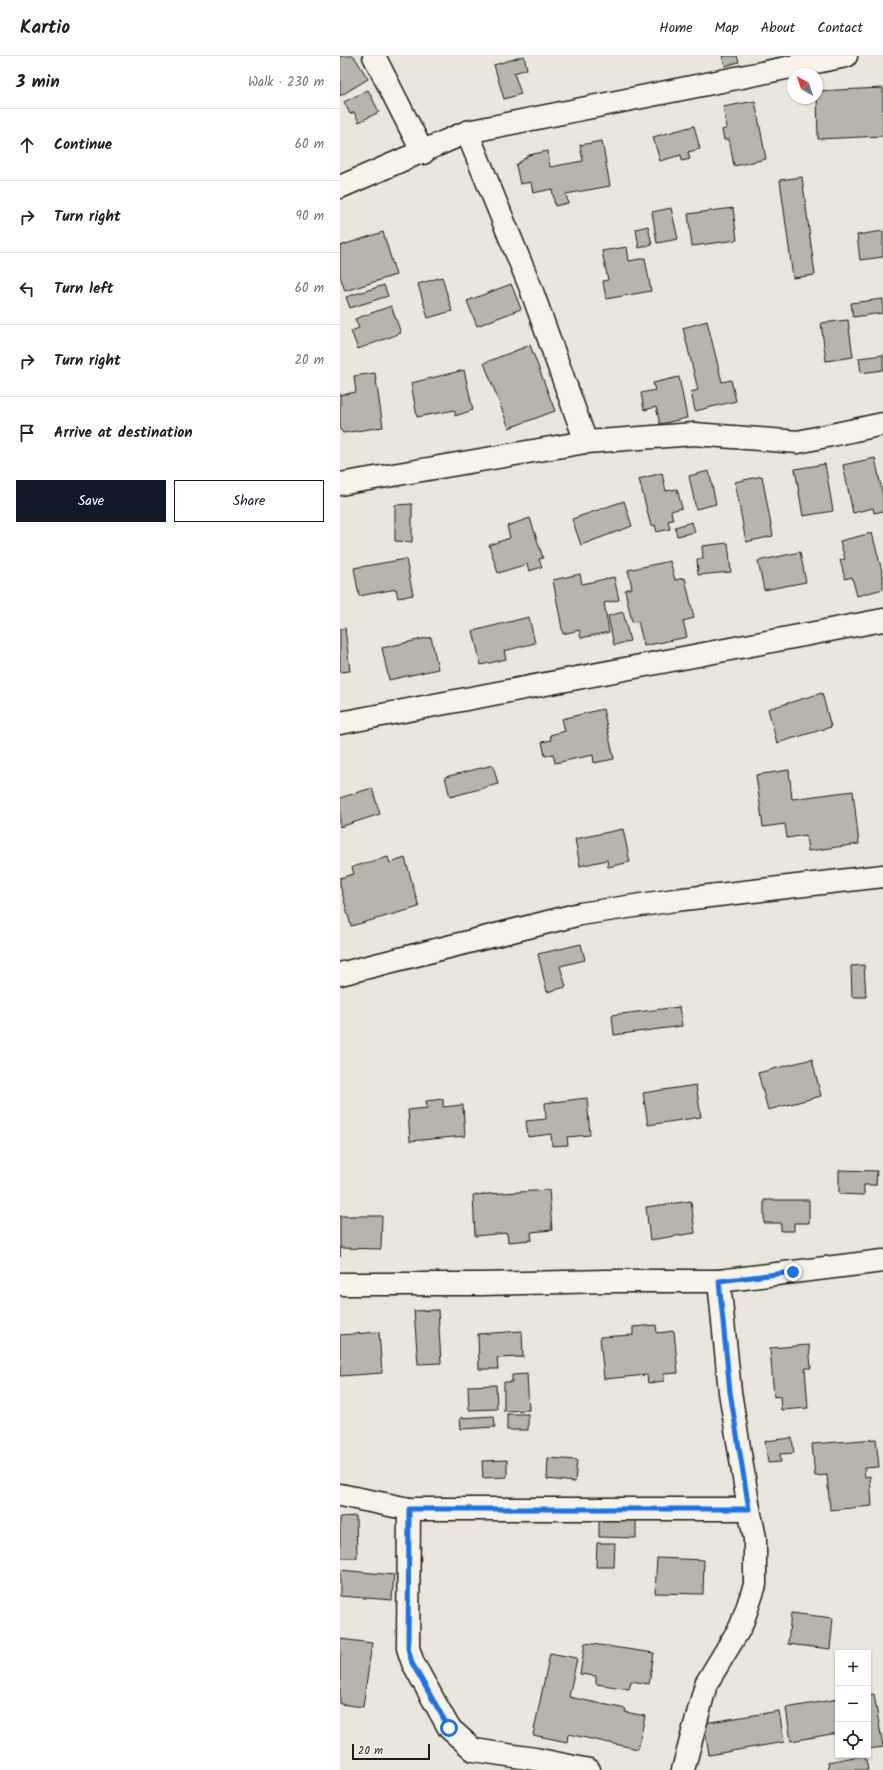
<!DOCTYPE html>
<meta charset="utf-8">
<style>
body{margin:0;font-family:Kalam,sans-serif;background:#f2f2f2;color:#202124}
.controls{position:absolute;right:12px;bottom:12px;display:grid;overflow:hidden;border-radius:0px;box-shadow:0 1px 3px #0004}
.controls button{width:36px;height:36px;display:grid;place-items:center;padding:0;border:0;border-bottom:1px solid #e0e0e0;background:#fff;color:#202124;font:20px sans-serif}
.compass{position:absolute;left:447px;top:12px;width:36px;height:36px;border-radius:50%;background:#fff;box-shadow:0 1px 3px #0004;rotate:320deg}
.scale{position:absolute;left:12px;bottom:10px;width:78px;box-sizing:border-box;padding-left:4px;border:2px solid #1c1c1c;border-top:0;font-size:11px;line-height:14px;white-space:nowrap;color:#1c1c1c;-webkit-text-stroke:3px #f7f3e8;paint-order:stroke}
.stop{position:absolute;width:12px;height:12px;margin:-9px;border:3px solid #1a73e8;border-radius:50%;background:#fff}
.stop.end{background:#1a73e8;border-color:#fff;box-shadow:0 1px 4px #0008}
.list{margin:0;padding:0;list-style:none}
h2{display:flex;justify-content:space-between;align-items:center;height:52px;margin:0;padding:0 16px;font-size:17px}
h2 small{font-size:13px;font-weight:400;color:#757577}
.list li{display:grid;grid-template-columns:26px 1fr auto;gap:12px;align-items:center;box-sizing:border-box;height:72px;padding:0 16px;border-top:1px solid #e0e0e0}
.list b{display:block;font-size:15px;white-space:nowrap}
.list em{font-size:13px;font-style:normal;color:#757577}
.actions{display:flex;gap:8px;padding:12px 16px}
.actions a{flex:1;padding:9px 0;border:1px solid #111827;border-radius:0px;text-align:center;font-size:14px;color:#111827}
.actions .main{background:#111827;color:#fff}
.icon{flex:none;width:22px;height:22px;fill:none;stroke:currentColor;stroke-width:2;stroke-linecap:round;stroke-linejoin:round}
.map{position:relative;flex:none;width:543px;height:1714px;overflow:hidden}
header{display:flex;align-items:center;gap:24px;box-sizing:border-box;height:56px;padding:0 20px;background:#fff;border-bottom:1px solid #e0e0e0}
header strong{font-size:19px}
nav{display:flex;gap:22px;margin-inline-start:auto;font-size:14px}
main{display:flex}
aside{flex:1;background:#fff}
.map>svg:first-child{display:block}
.building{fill:#b6b4ac;stroke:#1c1c1c}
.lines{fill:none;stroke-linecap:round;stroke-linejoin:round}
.minor-casing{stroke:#1c1c1c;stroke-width:25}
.minor{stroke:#f7f3e8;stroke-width:22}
.route{stroke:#1a73e8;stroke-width:5}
</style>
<header>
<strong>Kartio</strong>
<nav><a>Home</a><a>Map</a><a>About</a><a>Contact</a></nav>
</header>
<main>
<aside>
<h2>3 min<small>Walk · 230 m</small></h2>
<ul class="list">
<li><svg class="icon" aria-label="ahead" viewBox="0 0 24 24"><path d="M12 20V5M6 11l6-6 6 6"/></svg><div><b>Continue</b></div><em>60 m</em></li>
<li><svg class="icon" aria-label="right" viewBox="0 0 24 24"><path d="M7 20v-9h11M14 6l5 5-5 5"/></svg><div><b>Turn right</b></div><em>90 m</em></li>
<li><svg class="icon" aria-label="left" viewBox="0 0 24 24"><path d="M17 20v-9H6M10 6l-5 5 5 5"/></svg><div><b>Turn left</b></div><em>60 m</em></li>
<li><svg class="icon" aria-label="right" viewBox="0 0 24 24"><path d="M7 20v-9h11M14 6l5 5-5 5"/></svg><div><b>Turn right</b></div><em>20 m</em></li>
<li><svg class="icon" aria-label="arrive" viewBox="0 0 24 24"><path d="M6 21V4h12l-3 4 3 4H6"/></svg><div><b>Arrive at destination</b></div></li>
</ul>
<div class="actions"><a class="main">Save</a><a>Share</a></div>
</aside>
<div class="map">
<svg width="543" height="1714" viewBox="0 0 543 1714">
<rect width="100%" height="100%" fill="#eae6dc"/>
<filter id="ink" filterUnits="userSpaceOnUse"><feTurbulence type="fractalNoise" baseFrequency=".025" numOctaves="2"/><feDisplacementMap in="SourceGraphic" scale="8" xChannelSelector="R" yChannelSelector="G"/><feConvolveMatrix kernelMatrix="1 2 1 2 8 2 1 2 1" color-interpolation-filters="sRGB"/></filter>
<g filter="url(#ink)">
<g class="building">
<polygon points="0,0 14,0 28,23 0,40"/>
<polygon points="184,0 187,13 174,17 181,38 164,43 154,9"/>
<polygon points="382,0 397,0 399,6 385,10"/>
<polygon points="543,32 543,80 478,83 477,35"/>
<polygon points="28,34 39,56 19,66 14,56 10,58 4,46"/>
<polygon points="415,45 426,103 394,110 389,83 384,84 382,74 387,72 383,51"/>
<polygon points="354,70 360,93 348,96 350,103 342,105 341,99 320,105 313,81"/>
<polygon points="262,85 270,130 226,138 228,147 215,150 212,133 193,137 191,126 180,128 176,109 189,99 208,95 210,111 243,105 240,89"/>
<polygon points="462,121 475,219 453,222 440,124"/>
<polygon points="331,152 338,183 317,187 312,156"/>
<polygon points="393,152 397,184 352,190 348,158"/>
<polygon points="308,170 312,189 299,192 296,173"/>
<polygon points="543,175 543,201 520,204 517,179"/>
<polygon points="43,176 56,219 5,235 0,220 0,190"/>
<polygon points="287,191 289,205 305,202 311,235 266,243 263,225 268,224 262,195"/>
<polygon points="102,221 112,255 88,262 78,228"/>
<polygon points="171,228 181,253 137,270 127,245"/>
<polygon points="44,229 48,240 10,252 6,241"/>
<polygon points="543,243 543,257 513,261 511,247"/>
<polygon points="51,250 61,277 18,293 11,275 19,272 15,263"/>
<polygon points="508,264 513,301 486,305 481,267"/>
<polygon points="367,265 382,326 391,324 396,345 355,355 351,336 358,334 343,272"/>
<polygon points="190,289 215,355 169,372 144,307"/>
<polygon points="543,299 543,314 521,317 519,302"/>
<polygon points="124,314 133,354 115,360 115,354 77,361 71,327"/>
<polygon points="35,317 43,371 3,377 0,373 0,339 16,336 14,320"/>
<polygon points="339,321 347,362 320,368 316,351 304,354 301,337 315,334 313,327"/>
<polygon points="535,402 543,440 543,455 534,457 533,452 513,457 503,409"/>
<polygon points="485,408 493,455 463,460 455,413"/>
<polygon points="369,415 376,448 356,453 349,420"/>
<polygon points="322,417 326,435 337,433 342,452 331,455 333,464 328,465 330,473 317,476 315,469 311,470 299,423"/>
<polygon points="422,420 433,480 406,486 395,426"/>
<polygon points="284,445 292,470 241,489 232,463"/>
<polygon points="72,448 72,486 55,485 55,449"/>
<polygon points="190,462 203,502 199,503 202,511 189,515 187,508 158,517 149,489 170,482 167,470"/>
<polygon points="352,466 355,476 337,480 335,471"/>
<polygon points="532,477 543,519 543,533 517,540 512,521 505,523 500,504 505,503 500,485"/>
<polygon points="388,487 391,516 358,519 357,503 363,503 362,490"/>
<polygon points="460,496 466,526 424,534 418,505"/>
<polygon points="66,503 73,539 58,542 56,533 19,540 14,512"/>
<polygon points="330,505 335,524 345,522 354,562 343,565 347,581 304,590 298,565 292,566 285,534 292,532 288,514"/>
<polygon points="240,518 242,528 274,521 279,544 264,547 269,576 241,582 239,574 223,578 213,524"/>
<polygon points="283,556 290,585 274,589 268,560"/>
<polygon points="189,561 195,587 164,595 166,603 141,609 133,575"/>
<polygon points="5,572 10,615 0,616 0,573"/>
<polygon points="91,581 98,613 49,624 42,592"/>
<polygon points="482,637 491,671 437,687 428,653"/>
<polygon points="263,653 274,703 254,707 253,699 215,707 213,698 205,700 202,686 211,684 210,679 225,675 222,663"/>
<polygon points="153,709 158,728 110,741 105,721"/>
<polygon points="449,714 452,743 513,735 519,788 468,795 466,779 447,782 445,768 423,771 416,719"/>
<polygon points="32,732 40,758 0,771 0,742"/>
<polygon points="283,773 290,806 268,811 267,804 240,810 235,783"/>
<polygon points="48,801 50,807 65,802 79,851 11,870 0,829 0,822 14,818 12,811"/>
<polygon points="241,888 245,904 220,910 226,931 207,936 198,898"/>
<polygon points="524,909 526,941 512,941 511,910"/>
<polygon points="339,951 342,970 274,979 272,959"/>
<polygon points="472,1003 481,1040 428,1054 418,1017"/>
<polygon points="356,1029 361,1061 308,1069 303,1037"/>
<polygon points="247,1042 250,1079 227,1081 228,1089 212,1090 211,1078 188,1081 186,1065 206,1063 205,1047"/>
<polygon points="103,1043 103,1051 123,1049 125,1080 70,1085 68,1054 87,1052 86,1045"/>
<polygon points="499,1114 537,1115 536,1129 524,1129 524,1139 499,1138"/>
<polygon points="209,1134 212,1174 191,1176 192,1184 168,1186 167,1177 135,1180 133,1139"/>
<polygon points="424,1144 469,1144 469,1167 454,1167 454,1175 441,1175 441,1167 424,1167"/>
<polygon points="351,1145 355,1177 310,1184 306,1151"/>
<polygon points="0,1160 42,1160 41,1193 0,1192 0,1201"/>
<polygon points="98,1254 101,1307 78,1308 74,1255"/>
<polygon points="316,1269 317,1277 334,1275 338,1317 324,1318 324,1325 308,1327 307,1319 264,1323 260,1281 293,1279 293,1271"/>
<polygon points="182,1275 183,1301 157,1302 158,1313 139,1313 138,1278"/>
<polygon points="39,1276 42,1317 0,1320 0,1279"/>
<polygon points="469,1289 471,1312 465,1312 468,1352 441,1354 440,1340 434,1341 430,1292"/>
<polygon points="187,1318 189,1354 164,1355 164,1326 172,1326 172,1319"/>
<polygon points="156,1329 157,1353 129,1354 128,1330"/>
<rect x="167" y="1358" width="21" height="16"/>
<polygon points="154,1360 155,1371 121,1373 120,1362"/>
<polygon points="452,1382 454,1397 440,1398 441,1406 428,1407 425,1385"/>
<polygon points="536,1383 539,1411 524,1412 525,1421 530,1420 532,1450 490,1454 487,1419 475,1420 472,1388"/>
<polygon points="208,1402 237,1404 235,1426 207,1423"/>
<polygon points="167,1404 167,1421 143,1422 142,1405"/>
<polygon points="16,1460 17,1502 0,1502 0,1461"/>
<polygon points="259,1462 296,1463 296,1482 259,1481"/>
<polygon points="257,1487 275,1487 274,1511 256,1511"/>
<polygon points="317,1502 364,1504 363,1538 315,1537"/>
<polygon points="0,1514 54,1519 52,1544 0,1540"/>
<polygon points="451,1557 493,1562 490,1593 448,1588"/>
<polygon points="0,1583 32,1587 23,1651 0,1648"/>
<polygon points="245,1587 314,1597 309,1628 291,1625 289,1633 256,1628 256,1620 240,1618"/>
<polygon points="210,1597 237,1602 229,1641 286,1653 285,1656 305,1660 298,1693 228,1678 227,1686 193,1679"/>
<polygon points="534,1638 543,1691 528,1693 528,1639"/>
<polygon points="498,1643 498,1677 451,1685 446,1652"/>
<polygon points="439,1655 444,1686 369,1699 364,1667"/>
<polygon points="525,1699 528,1714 489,1714 488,1706"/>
</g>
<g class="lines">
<g class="minor-casing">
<g id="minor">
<polyline points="34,0 83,97"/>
<polyline points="127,76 190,230 246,386"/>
<polyline points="0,131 127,76 506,0"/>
<polyline points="0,428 246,386 354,378 458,386 543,368"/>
<polyline points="0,667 543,564"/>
<polyline points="0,918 240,858 335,844 543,820"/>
<polyline points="0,1228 141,1228 266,1225 379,1225 543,1205"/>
<polyline points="0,1439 69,1453 68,1592 73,1607 109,1672 134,1694 195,1703 249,1714"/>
<polyline points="69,1453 409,1453"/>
<polyline points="343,1714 366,1628 401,1570 415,1529 415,1482 409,1453 390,1336 379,1225"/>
</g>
</g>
<use href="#minor" class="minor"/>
</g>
</g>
<g class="lines" filter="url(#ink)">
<polyline class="route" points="109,1672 72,1607 68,1592 69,1453 409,1453 390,1336 379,1225 453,1216"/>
</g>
</svg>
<div class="controls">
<button>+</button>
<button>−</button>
<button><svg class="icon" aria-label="locate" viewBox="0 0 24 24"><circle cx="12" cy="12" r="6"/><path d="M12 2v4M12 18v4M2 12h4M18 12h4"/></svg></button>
</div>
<svg class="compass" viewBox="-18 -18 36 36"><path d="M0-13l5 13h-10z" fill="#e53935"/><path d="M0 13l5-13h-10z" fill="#757577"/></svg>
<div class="scale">20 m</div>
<div class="stop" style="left:109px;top:1672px"></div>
<div class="stop end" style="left:453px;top:1216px"></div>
</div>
</main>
